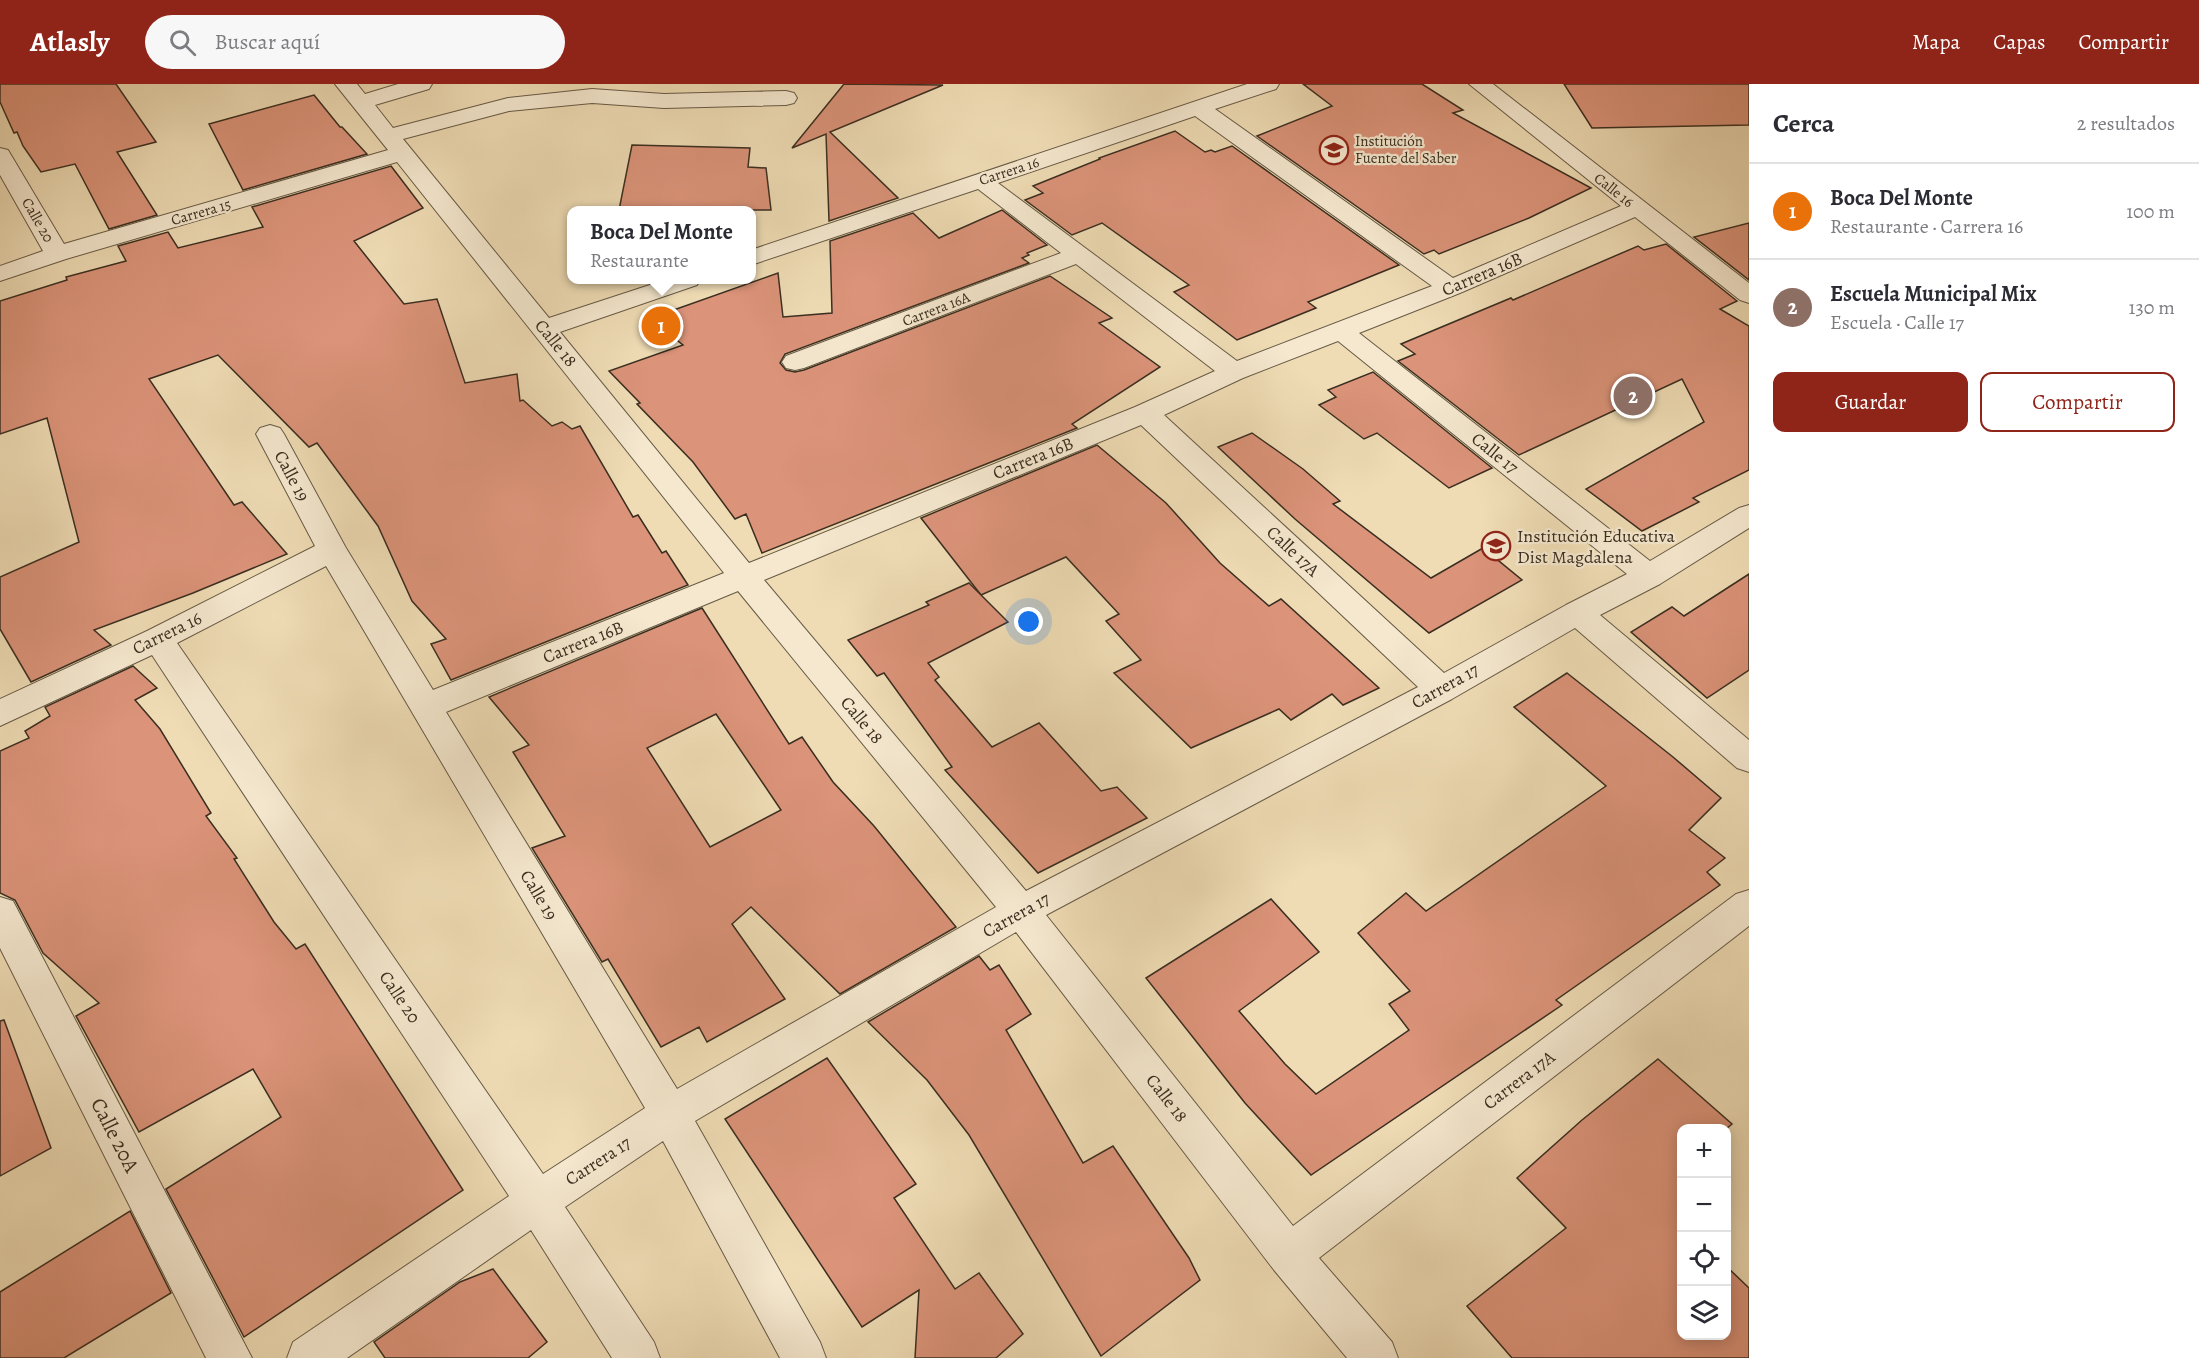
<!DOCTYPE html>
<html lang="es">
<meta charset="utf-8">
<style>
body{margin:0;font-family:Alegreya,serif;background:#f7f7f7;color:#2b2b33}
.controls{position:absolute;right:18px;bottom:18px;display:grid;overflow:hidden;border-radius:12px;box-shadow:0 3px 15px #0003}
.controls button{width:54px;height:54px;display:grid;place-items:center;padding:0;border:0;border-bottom:2px solid #e1e1e2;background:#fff;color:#2b2b33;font:30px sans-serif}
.you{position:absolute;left:1029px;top:538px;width:21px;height:21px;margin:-15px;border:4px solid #fff;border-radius:50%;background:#1a73e8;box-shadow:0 0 0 9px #1a73e833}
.badge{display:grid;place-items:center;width:39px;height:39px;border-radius:50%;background:#8f2418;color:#fff;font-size:20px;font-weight:700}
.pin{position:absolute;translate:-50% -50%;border:3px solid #fff;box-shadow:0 2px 6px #0006}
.popup{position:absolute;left:567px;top:122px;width:189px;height:78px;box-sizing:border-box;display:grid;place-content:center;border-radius:12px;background:#fff;filter:drop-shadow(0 2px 4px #0005);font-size:20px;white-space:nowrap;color:#7c7c81}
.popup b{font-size:22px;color:#2b2b33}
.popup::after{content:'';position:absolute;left:50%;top:100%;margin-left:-12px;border:12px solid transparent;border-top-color:#fff}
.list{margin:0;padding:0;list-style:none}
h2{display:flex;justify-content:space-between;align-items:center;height:78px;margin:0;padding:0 24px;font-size:26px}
h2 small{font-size:20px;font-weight:400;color:#7c7c81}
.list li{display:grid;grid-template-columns:39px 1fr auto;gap:18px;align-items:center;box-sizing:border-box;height:96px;padding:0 24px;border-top:2px solid #e1e1e2}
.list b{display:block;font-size:22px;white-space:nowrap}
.list p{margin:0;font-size:20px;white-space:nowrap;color:#7c7c81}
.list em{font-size:20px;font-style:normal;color:#7c7c81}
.actions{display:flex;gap:12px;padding:18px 24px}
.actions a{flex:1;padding:14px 0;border:2px solid #8f2418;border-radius:12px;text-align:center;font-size:21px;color:#8f2418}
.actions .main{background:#8f2418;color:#fff}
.icon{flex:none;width:33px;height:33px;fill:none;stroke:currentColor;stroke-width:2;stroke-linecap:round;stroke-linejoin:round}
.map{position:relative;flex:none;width:1749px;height:1274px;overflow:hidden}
header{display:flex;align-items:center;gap:36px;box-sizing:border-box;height:84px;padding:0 30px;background:#8f2418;color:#fff}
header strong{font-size:28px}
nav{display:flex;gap:33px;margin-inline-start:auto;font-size:21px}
.search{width:420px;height:54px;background:#f7f7f7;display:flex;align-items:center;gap:15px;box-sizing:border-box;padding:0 21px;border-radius:33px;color:#7c7c81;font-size:22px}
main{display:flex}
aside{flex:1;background:#fff}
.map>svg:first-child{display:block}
.building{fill:#db9379;stroke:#3a2e20;stroke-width:1.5;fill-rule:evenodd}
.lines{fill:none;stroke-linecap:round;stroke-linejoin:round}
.minor-casing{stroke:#675a45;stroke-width:2}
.minor{fill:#f5e8cf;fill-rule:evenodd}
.labels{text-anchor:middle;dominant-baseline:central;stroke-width:4.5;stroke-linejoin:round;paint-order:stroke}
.far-poi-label{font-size:15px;fill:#3a2e20;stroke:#f5e8cf;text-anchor:start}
.far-street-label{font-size:15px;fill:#3a2e20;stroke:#f5e8cf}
.street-label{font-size:18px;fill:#3a2e20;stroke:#f5e8cf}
.poi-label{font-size:18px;fill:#3a2e20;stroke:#f5e8cf;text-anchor:start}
.near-street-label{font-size:21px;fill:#3a2e20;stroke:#f5e8cf}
</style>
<header>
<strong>Atlasly</strong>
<div class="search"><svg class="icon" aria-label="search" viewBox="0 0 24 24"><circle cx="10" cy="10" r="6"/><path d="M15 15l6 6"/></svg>Buscar aquí</div>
<nav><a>Mapa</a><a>Capas</a><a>Compartir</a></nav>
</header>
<main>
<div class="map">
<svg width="1749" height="1274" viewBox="0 0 1749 1274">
<rect width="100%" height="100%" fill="#efdcb5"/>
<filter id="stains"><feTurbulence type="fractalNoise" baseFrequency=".00333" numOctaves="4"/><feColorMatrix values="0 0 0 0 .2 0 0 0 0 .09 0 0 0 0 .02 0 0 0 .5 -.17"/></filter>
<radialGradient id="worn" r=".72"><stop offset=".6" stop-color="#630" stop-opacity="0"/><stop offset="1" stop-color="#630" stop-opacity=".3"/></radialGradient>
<g class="building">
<polygon points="0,0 116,0 156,58 117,68 157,131 109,145 75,80 41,88 23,62 17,48 14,49 0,18"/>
<polygon points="844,0 943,1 830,48 898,114 829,137 826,50 792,64"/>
<polygon points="1303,0 1422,0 1463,26 1453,29 1591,104 1529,134 1439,170 1434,166 1424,170 1257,52 1332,22"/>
<polygon points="1564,0 1749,0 1749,41 1592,44"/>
<polygon points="314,11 340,43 342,43 367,70 243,106 209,40"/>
<polygon points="1175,47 1205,68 1211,66 1215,68 1232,62 1399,181 1308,218 1316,224 1237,256 1174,208 1189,201 1102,139 1072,151 1025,116 1043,109 1033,102 1100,75 1099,74"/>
<polygon points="632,61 750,64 748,83 766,84 771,126 619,126"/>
<polygon points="391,82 423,124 354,157 404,220 437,215 465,299 517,290 520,317 523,316 552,342 562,338 572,345 580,342 633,433 638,431 662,469 666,467 688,501 451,596 431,560 446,555 412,517 378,442 317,359 309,363 218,271 149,295 234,421 242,418 287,470 193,509 94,546 111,561 31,598 0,545 0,493 79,458 47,334 0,350 0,217 67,196 66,193 126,177 118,162 168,148 178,164 263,143 252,123"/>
<polygon points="1002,126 1047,161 1027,169 1029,171 1022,174 1029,179 785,270 780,279 786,286 795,288 804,286 1050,192 1112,234 1099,239 1160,283 1072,340 1077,344 762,469 746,430 735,435 693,378 637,320 640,319 609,287 683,261 673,253 668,228 778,189 783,233 832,229 830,157 913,129 939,154"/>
<polygon points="1749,139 1749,196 1694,153"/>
<polygon points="1666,160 1737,217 1720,225 1749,242 1749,386 1693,414 1699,418 1642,447 1586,405 1704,338 1682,295 1519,371 1398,277 1415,270 1401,260 1511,214 1513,216 1638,162 1644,166"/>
<polygon points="1373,288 1492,384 1449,404 1377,349 1364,355 1319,321 1336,313 1328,306"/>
<polygon points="1252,349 1303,385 1340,417 1333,420 1431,494 1483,464 1522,496 1429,549 1295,435 1218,363"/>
<polygon points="1097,361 1166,419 1220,479 1269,522 1281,515 1379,604 1343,621 1332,610 1291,636 1279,625 1191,664 1114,589 1141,576 1106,537 1119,530 1066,473 981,511 921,434"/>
<polygon points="1749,490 1749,586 1707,614 1631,548 1672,523 1684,532"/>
<polygon points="969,499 1008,538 928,579 939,593 935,596 992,663 1039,639 1101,707 1117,703 1147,734 1038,789 945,686 952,683 884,589 877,592 848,556 929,521 926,518"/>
<path d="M 702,524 L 789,660 L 802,653 L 833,698 L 874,742 L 956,843 L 840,910 L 751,823 L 732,840 L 785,915 L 707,958 L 699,943 L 661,963 L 608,875 L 602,878 L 532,764 L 565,752 L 513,668 L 529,661 L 489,613 ZM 716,630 L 781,726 L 710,763 L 647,664 Z"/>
<polygon points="133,582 157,604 135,616 160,645 211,729 206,732 237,774 234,775 274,838 296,865 305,860 463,1106 244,1253 166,1105 281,1033 253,985 139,1048 76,932 99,919 43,869 15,816 0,809 0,667 29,654 25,647 50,632 45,623"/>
<polygon points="1567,589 1673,673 1721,714 1689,746 1725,774 1707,788 1720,801 1556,916 1562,921 1311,1091 1245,1019 1146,894 1271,815 1319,868 1239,927 1285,980 1316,1010 1409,946 1389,920 1410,907 1358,849 1406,809 1426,827 1606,702 1514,623"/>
<polygon points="979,872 990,886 999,881 1031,930 1006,946 1083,1079 1113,1062 1189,1174 1200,1196 1101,1272 969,1051 927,996 868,938"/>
<polygon points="4,936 51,1064 0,1092 0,937"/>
<polygon points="827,974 916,1100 894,1114 955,1205 979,1189 1023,1250 996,1274 915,1274 919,1206 862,1243 725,1035"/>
<polygon points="1658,975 1732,1040 1726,1045 1682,1044 1682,1251 1726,1251 1726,1182 1749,1204 1749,1274 1512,1274 1467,1222 1566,1144 1517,1094 1582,1036"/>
<polygon points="130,1127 171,1209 64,1274 0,1274 0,1208"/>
<polygon points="493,1185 547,1258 528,1274 385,1274 374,1258 460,1198"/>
</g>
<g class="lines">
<g class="minor-casing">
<g id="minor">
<path d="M 335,0 L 357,0 L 365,10 L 398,0 L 432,0 L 429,5 L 375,21 L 393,44 L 508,14 L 592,5 L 664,10 L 786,7 L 794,9 L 797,14 L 794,19 L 786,21 L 664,24 L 592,19 L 509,27 L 403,55 L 549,234 L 665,196 L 700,196 L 697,201 L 560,248 L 749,479 L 1135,323 L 1215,287 L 1076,180 L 804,284 L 795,286 L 786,284 L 782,278 L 786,272 L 1061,169 L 978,105 L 751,181 L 751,166 L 1247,0 L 1279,0 L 1276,5 L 1215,25 L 1453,194 L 1621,122 L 1469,0 L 1493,0 L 1749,199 L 1749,219 L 1740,216 L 1635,133 L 1460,209 L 1359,249 L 1650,477 L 1739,424 L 1749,421 L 1749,444 L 1660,500 L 1600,531 L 1749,656 L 1749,688 L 1737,684 L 1575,544 L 1452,615 L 1046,831 L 1293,1142 L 1736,810 L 1749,806 L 1749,842 L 1319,1174 L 1392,1258 L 1398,1274 L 1347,1274 L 1274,1186 L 1016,848 L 695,1037 L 820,1258 L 826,1274 L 780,1274 L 663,1057 L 565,1123 L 654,1258 L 660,1274 L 612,1274 L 531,1146 L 347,1274 L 287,1274 L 293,1258 L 509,1112 L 152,571 L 0,642 L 0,615 L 147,547 L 315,462 L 256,350 L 260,344 L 270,341 L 280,344 L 284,350 L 346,464 L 433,606 L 724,489 L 397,78 L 66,175 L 0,197 L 0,182 L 43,167 L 0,91 L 0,64 L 8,66 L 11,71 L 64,160 L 388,66 ZM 1195,32 L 1432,202 L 1237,277 L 998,99 ZM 1338,257 L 1627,490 L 1566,521 L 1444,589 L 1164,331 L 1243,294 ZM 1141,341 L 1418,603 L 1026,807 L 764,496 ZM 326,482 L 645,1024 L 543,1090 L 177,559 ZM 738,507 L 996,823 L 677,1005 L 446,628 Z"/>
<polygon points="0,813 13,817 252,1274 206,1274 0,864"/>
</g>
</g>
<use href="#minor" class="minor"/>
</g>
<defs>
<g id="school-ring" transform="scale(1.5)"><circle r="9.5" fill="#f5e8cf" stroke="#8f2418" stroke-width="1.5"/><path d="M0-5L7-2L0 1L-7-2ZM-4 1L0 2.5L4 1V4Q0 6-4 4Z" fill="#8f2418"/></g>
</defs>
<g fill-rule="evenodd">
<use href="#school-ring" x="1334" y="66"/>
<use href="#school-ring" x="1496" y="462"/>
</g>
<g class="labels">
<g class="far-poi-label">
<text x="1355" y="57">Institución<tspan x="1355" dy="17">Fuente del Saber</tspan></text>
</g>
<g class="far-street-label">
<text transform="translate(1009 87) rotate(-18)">Carrera 16</text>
<text transform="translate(1614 106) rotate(38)">Calle 16</text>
<text transform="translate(201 128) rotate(-16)">Carrera 15</text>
<text transform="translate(38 136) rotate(60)">Calle 20</text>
<text transform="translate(936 225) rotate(-21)">Carrera 16A</text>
</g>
<g class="street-label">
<text transform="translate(1482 190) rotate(-23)">Carrera 16B</text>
<text transform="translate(556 259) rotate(51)">Calle 18</text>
<text transform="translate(1495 369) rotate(39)">Calle 17</text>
<text transform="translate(1033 374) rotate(-22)">Carrera 16B</text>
<text transform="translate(292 392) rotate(62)">Calle 19</text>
<text transform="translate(1293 467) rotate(43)">Calle 17A</text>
<text transform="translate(167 549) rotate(-26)">Carrera 16</text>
<text transform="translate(583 558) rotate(-22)">Carrera 16B</text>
<text transform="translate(1445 602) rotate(-29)">Carrera 17</text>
<text transform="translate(862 636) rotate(50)">Calle 18</text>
<text transform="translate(539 811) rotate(59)">Calle 19</text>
<text transform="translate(1016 831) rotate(-29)">Carrera 17</text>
<text transform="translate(400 913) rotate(56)">Calle 20</text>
<text transform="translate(1519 996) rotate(-37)">Carrera 17A</text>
<text transform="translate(1167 1014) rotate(52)">Calle 18</text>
<text transform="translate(598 1077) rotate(-33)">Carrera 17</text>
</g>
<g class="poi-label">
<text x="1517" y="452">Institución Educativa<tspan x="1517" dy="21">Dist Magdalena</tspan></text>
</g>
<g class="near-street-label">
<text transform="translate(115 1051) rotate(63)">Calle 20A</text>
</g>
</g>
<rect width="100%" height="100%" filter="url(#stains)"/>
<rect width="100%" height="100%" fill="url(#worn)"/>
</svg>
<div class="controls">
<button>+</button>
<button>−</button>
<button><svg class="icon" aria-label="locate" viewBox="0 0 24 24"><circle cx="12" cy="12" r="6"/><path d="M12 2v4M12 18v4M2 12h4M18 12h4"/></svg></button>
<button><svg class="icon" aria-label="layers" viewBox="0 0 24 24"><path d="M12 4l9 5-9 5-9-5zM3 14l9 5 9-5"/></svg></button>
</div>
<div class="you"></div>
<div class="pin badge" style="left:661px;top:242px;background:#e8710a">1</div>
<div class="popup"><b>Boca Del Monte</b>Restaurante</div>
<div class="pin badge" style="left:1633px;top:312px;background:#8d6e63">2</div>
</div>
<aside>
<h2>Cerca<small>2 resultados</small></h2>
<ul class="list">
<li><span class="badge" style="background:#e8710a">1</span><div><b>Boca Del Monte</b><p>Restaurante · Carrera 16</p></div><em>100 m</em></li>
<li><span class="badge" style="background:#8d6e63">2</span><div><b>Escuela Municipal Mix</b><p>Escuela · Calle 17</p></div><em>130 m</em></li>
</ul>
<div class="actions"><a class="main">Guardar</a><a>Compartir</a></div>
</aside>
</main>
